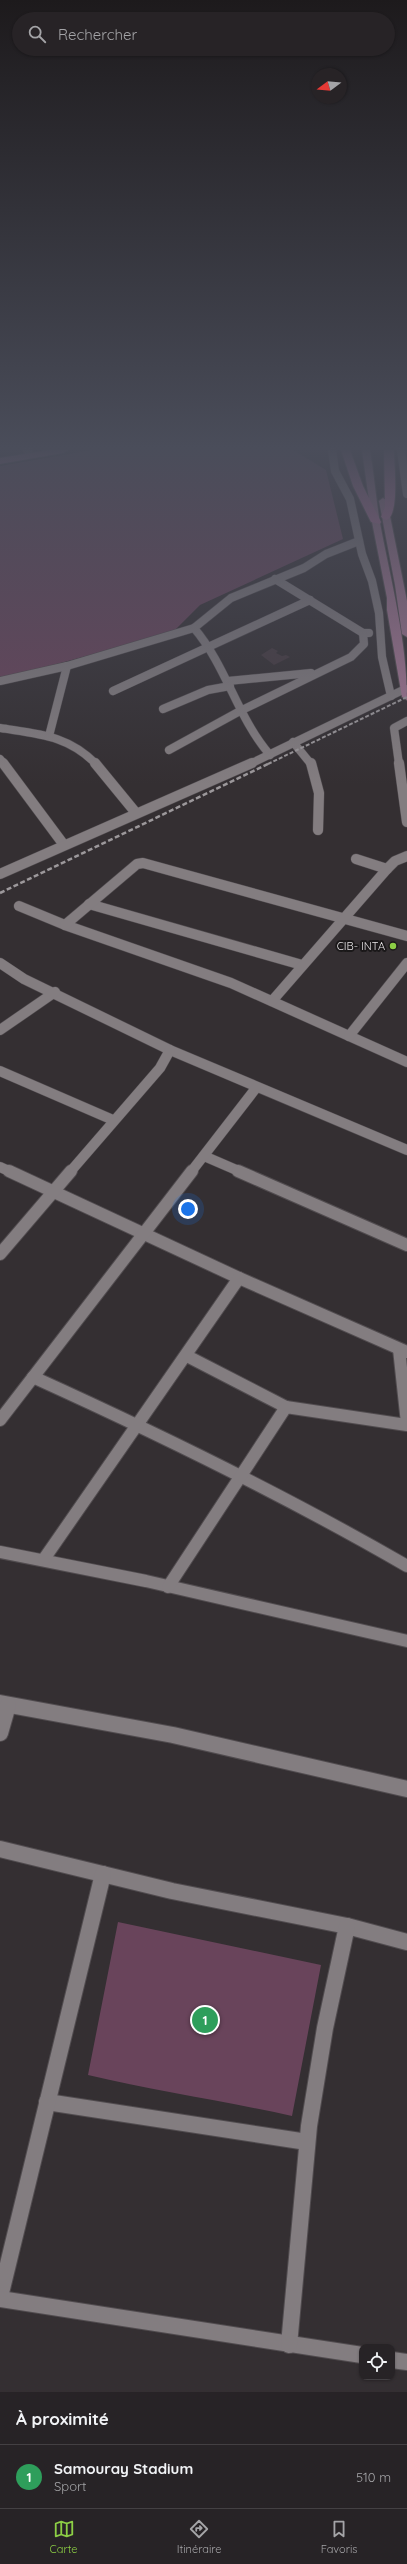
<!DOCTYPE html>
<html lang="fr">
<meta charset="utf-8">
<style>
body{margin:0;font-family:Quicksand,sans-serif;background:#2f2b2e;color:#f1f3f6}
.controls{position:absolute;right:12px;bottom:12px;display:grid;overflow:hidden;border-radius:8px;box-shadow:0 1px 3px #0004}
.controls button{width:36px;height:36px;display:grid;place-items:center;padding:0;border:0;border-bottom:1px solid #434043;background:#272326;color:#f1f3f6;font:20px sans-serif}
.compass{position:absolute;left:311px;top:68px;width:36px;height:36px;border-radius:50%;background:#272326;box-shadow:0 1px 3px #0004;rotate:254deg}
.you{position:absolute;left:188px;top:1209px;width:14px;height:14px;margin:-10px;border:3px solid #fff;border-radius:50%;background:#1a73e8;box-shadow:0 0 0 6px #1a73e833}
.badge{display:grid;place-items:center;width:26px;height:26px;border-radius:50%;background:#8cce45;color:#fff;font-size:13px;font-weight:700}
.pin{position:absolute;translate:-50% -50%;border:2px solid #fff;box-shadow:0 1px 4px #0006}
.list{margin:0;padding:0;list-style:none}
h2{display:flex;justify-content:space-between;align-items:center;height:52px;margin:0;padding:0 16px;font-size:17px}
h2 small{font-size:13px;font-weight:400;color:#a4a4a7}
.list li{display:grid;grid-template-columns:26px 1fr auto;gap:12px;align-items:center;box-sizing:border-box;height:64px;padding:0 16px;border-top:1px solid #434043}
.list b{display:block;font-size:15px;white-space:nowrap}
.list p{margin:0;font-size:13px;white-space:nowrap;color:#a4a4a7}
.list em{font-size:13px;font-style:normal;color:#a4a4a7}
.icon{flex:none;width:22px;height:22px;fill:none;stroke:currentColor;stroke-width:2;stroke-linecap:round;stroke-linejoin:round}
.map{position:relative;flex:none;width:407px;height:2392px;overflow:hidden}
.search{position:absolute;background:#272326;box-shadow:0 1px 3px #0004;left:12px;right:12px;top:12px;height:44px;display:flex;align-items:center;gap:10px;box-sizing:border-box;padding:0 14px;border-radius:22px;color:#a4a4a7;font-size:15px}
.sheet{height:116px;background:#272326}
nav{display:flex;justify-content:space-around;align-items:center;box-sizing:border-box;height:56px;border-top:1px solid #434043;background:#272326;font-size:11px;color:#a4a4a7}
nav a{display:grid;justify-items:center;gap:2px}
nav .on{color:#8cce45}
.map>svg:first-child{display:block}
.built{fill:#453a40}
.green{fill:#69445b}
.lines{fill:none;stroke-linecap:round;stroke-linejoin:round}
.minor-far3-casing{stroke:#514c4f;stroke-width:9}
.minor-far2-casing{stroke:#514c4f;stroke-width:11}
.minor-far1-casing{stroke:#514c4f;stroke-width:14}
.minor-casing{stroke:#514c4f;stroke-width:18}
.major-casing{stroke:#514c4f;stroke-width:2}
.highway-casing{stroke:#514c4f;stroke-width:2}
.minor-far3{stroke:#837d80;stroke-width:8}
.minor-far2{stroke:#837d80;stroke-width:10}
.minor-far1{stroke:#837d80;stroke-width:12}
.minor{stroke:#837d80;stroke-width:16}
.major{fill:#a47794;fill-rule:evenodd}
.highway{fill:#ba73a1;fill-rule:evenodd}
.rail-far1{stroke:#9c989b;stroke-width:2;stroke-dasharray:4 2;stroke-linecap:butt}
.rail{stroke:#9c989b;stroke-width:2.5;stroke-dasharray:5 2.5;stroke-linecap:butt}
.poi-dot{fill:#8cce45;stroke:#1a1819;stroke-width:1.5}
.labels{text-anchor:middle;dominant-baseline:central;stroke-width:4;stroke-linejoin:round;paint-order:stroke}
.poi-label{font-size:11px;fill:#e7e4e6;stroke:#1a1819;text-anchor:end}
</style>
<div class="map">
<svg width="407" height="2392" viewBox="0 0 407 2392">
<rect width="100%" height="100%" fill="#342f32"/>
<polygon class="built" points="272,648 278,651 276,653 282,656 286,655 290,657 274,665 261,655"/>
<g class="green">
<polygon points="92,450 293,450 326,470 343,539 200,605 172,633 31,671 0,677 0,466"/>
<path d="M 118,1922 L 321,1965 L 292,2116 C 224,2101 156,2091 88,2075 Z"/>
</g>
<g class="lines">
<g class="minor-far3-casing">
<g id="minor-far3">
<polyline points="27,450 29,450"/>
<polyline points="332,450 335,471 350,499 362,554 372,581 379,613 382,657 391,696"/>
<polyline points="401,450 407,494"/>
<polyline points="275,579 363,633 369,633"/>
<path d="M 194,628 C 227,667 237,717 270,755"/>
<polyline points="0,681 67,666 194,628 231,598 304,568 326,554 359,541"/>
<polyline points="228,681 311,673"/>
<polyline points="113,691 310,600"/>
<polyline points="163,709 208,690 230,686"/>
<path d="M 0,728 C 38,734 68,735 96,764"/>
<polyline points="49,736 67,666"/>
<polyline points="293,742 311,764"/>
<polyline points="169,750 240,711 351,657 364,644 363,633"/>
<polyline points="0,759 4,764"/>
<polyline points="250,764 405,689"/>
<polyline points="399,764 394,728 407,721"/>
</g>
</g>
<g class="minor-far2-casing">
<g id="minor-far2">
<polyline points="3,763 64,845"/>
<polyline points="95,763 136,813"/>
<polyline points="311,763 319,793 318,830"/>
<polyline points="399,763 407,822"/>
<polyline points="356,859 387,869"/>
<polyline points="0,874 252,763"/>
<polyline points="89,904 302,965"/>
<polyline points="19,906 65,925 231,983 407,1062"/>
<polyline points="65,925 137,864 143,863 407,936"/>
<polyline points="0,963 24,979 170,1050 407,1150"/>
<polyline points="272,1001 387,869 395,861 407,856"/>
<polyline points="0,1030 55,992"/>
<polyline points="349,1036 407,963"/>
<polyline points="0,1071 113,1120"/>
<polyline points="204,1156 241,1172"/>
<polyline points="0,1167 11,1172"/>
<polyline points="70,1172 160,1068 170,1050"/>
<polyline points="191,1172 256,1088"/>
</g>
</g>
<g class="minor-far1-casing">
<g id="minor-far1">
<polyline points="9,1171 239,1278 407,1352"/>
<polyline points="238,1171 407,1245"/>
<polyline points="0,1254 71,1171"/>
<polyline points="399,1349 407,1423"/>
<polyline points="187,1356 286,1407"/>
<path d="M 33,1377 C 161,1435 286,1496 407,1566"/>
<polyline points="0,1420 192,1171"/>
<polyline points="0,1552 146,1581 407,1641"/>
<polyline points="44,1559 239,1278"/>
<polyline points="168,1587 286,1407 407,1425"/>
</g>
</g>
<g class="minor-casing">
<g id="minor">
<polyline points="0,1703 173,1735 407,1789"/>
<polyline points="0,1733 8,1705"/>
<polyline points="0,1849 172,1891 347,1926 407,1942"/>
<polyline points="47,2102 307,2142"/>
<polyline points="0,2297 103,1874"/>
<polyline points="0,2299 362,2355"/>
<polyline points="289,2345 309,2126 325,2028 347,1926"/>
<polyline points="392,2360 407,2362"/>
</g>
</g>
<g class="major-casing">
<g id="major">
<path d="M 362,450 L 370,450 C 374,474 376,499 380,523 C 391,582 407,640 407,700 L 402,697 L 387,610 L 387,598 L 372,522 Z"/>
<polygon points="383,498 387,501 407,601 407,637 402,634 395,585 379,501"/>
</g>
</g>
<g class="highway-casing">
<g id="highway">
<polygon points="49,450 68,450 63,453 0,464 0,458"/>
<polygon points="341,450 350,450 363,486 381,522 380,524 371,522 353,486"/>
<path d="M 384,450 L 394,450 C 394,463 400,517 386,520 L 381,517 L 385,507 Z"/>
</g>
</g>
<use href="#minor-far3" class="minor-far3"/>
<use href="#minor-far2" class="minor-far2"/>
<use href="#minor-far1" class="minor-far1"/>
<use href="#minor" class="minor"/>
<use href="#major" class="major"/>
<use href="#highway" class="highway"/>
<polyline class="rail-far1" points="268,764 407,697"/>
<polyline class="rail" points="0,893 270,763"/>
</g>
<linearGradient id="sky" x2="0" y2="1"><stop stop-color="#1d1a1c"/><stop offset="0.57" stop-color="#4a4d5a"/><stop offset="1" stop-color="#4a4d5a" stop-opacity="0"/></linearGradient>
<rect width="407" height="785" fill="url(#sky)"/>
<circle class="poi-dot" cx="393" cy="946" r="4"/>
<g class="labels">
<g class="poi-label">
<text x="385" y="946">CIB- INTA</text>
</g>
</g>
</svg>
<div class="controls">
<button><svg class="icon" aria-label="locate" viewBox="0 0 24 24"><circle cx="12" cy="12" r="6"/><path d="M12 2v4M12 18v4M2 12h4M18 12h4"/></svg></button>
</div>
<svg class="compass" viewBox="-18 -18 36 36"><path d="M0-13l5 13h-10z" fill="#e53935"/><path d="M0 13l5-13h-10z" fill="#a4a4a7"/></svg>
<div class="you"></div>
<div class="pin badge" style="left:205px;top:2020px;background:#2e9e5b">1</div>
<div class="search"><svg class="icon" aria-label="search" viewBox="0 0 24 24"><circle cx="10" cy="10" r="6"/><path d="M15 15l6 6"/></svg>Rechercher</div>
</div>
<section class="sheet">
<h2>À proximité<small></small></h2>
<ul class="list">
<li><span class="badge" style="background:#2e9e5b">1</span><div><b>Samouray Stadium</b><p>Sport</p></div><em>510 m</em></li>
</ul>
</section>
<nav>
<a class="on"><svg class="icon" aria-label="map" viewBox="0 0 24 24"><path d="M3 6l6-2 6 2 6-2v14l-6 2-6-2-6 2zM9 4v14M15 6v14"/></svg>Carte</a>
<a><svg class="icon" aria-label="directions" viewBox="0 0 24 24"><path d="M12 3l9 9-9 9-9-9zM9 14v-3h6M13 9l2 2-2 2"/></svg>Itinéraire</a>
<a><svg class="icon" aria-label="saved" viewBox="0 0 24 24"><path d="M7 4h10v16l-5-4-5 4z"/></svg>Favoris</a>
</nav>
